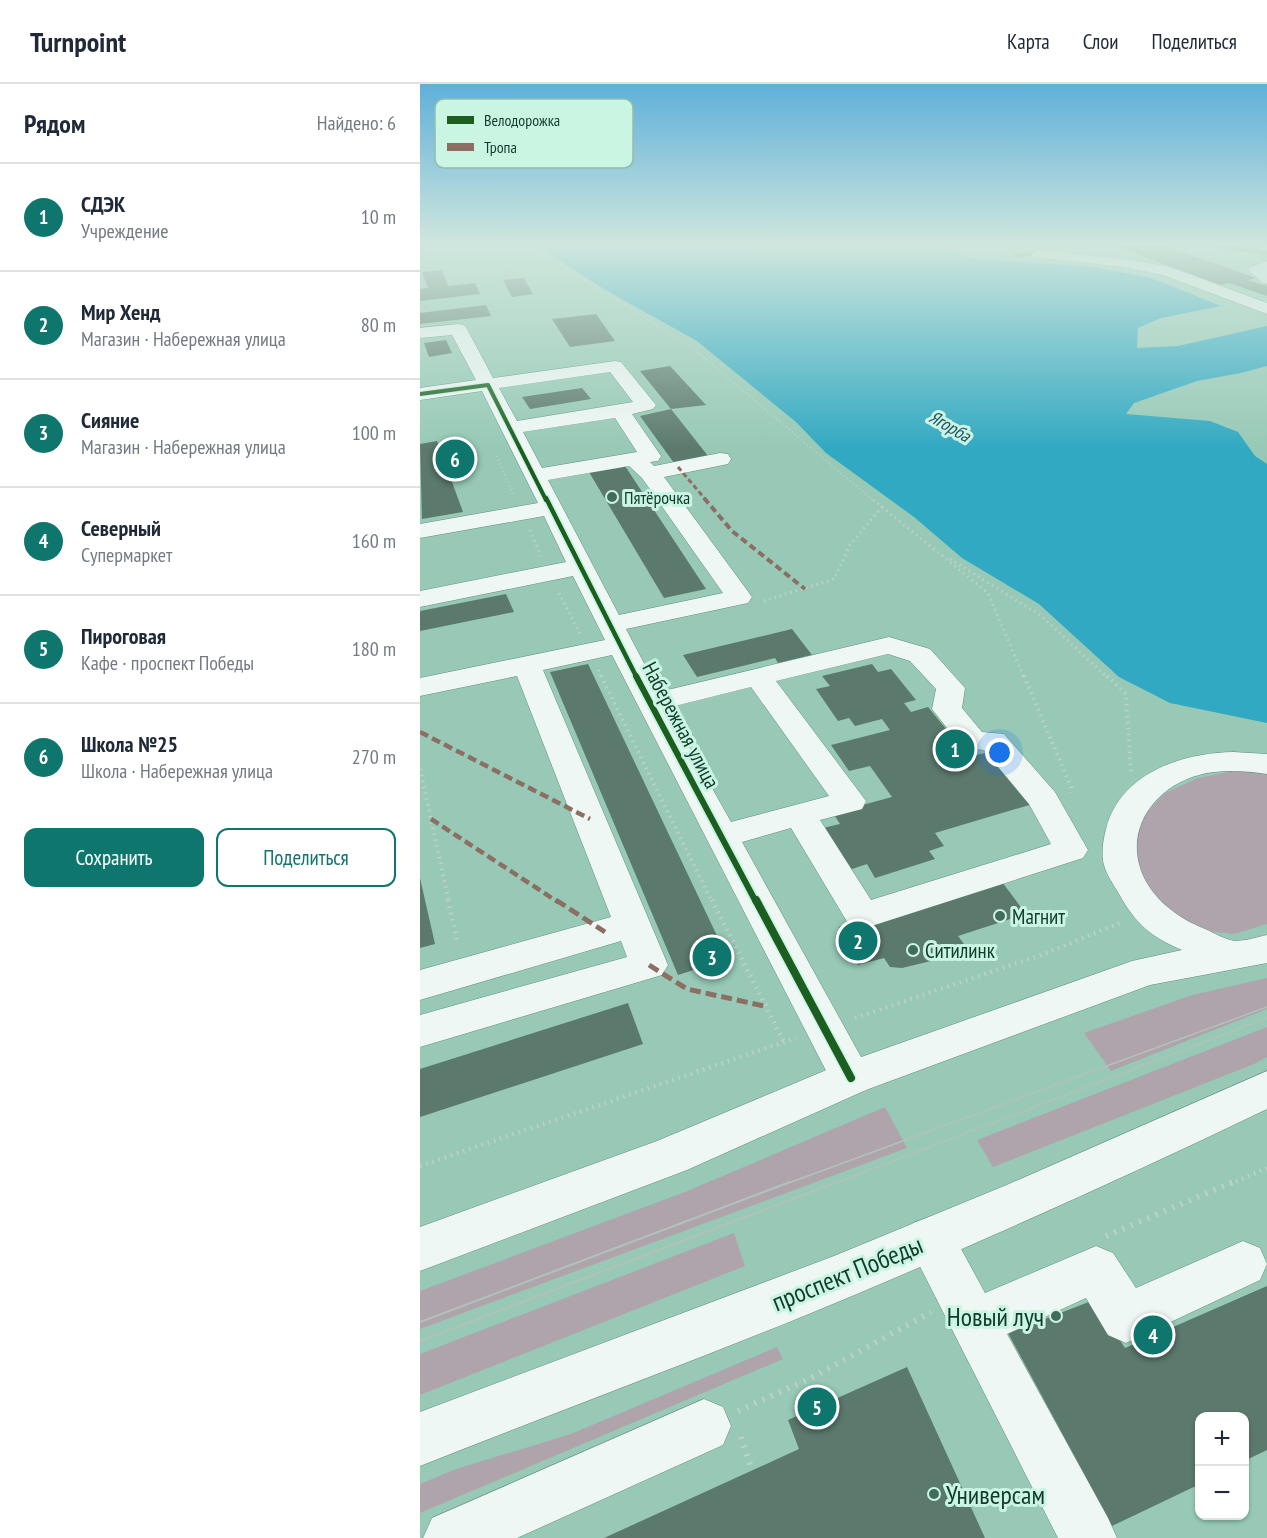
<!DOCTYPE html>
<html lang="ru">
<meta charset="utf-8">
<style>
body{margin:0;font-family:"PT Sans Narrow",sans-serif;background:#f2f2f3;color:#1f2937}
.controls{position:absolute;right:18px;bottom:18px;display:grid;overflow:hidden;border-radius:12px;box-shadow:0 2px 4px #0004}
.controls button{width:54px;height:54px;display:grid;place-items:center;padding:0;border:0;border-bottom:2px solid #e0e1e3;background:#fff;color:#1f2937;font:30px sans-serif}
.you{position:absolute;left:580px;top:669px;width:21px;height:21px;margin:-15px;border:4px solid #fff;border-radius:50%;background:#1a73e8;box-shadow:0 0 0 9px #1a73e833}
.badge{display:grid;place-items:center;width:39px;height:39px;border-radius:50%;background:#0f766e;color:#fff;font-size:20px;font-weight:700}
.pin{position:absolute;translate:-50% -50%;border:3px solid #fff;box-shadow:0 2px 6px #0006}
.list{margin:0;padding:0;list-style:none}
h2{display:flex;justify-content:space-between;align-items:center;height:78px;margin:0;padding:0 24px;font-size:26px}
h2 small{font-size:20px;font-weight:400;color:#747a83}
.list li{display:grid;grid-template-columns:39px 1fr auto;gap:18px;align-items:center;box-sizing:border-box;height:108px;padding:0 24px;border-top:2px solid #e0e1e3}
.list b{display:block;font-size:22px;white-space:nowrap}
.list p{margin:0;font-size:20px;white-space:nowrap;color:#747a83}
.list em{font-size:20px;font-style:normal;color:#747a83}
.actions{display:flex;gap:12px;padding:18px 24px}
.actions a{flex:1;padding:14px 0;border:2px solid #0f766e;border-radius:12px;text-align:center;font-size:21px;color:#0f766e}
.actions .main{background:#0f766e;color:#fff}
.map{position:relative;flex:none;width:847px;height:1454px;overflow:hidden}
header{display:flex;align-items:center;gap:36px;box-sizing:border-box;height:84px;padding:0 30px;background:#fff;border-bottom:2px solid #e0e1e3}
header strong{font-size:28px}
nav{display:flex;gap:33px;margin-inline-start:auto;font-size:21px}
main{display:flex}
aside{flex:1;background:#fff}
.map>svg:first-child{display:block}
.green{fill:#afa4ac}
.water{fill:#31a9c2}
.building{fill:#5b796d}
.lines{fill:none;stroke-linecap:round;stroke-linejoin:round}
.minor-casing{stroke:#628e7f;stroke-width:1}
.major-casing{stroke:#628e7f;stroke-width:1}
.path-far5{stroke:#c0d0ca;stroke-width:1.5;stroke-dasharray:1 2;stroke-linecap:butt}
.path-far4{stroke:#c0d0ca;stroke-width:2;stroke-dasharray:1 3;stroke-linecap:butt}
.path-far3{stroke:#c0d0ca;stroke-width:3;stroke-dasharray:1.5 4;stroke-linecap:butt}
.path-far2{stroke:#c0d0ca;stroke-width:4;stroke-dasharray:1.5 4.5;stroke-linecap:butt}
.path-far1{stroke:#c0d0ca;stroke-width:4.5;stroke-dasharray:1.5 5;stroke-linecap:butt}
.path{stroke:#c0d0ca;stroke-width:6;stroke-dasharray:2 7;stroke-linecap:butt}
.minor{fill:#eff7f4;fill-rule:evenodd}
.major{fill:#eff7f4;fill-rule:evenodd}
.tram-far1{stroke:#b2c1bc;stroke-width:1.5}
.tram{stroke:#b2c1bc;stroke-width:2}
.quiet-far3{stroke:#8d6e63;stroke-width:3;stroke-dasharray:5 3;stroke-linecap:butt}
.quiet-far2{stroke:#8d6e63;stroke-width:4;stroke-dasharray:7 4;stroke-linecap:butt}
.quiet-far1{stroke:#8d6e63;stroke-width:4.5;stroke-dasharray:9 4.5;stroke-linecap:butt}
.quiet{stroke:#8d6e63;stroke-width:5;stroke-dasharray:11 5;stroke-linecap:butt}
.cycleway-far3-casing{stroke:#c9f5e2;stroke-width:6}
.cycleway-far2-casing{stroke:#c9f5e2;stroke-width:8}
.cycleway-far1-casing{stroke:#c9f5e2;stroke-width:10}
.cycleway-casing{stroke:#c9f5e2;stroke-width:11}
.cycleway-far3{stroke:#1b5e20;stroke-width:4}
.cycleway-far2{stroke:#1b5e20;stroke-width:4.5}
.cycleway-far1{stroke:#1b5e20;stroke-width:6}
.cycleway{stroke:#1b5e20;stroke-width:8}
.poi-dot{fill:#416c5d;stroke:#c9f5e2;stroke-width:2}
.labels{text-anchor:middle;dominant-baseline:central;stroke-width:6;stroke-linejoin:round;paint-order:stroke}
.far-water-label{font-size:18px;font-style:italic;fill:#215266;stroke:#c9f5e2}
.far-poi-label{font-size:18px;fill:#123a2d;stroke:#c9f5e2;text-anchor:start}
.street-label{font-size:21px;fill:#123a2d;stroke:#c9f5e2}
.poi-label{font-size:21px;fill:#123a2d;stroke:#c9f5e2;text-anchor:start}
.near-street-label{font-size:26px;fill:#123a2d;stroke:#c9f5e2}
.near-poi-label{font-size:26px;fill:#123a2d;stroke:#c9f5e2;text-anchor:end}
.key{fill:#c9f5e2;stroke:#92bdac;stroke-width:1.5}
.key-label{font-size:16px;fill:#123a2d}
</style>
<header>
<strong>Turnpoint</strong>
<nav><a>Карта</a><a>Слои</a><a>Поделиться</a></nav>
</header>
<main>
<aside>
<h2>Рядом<small>Найдено: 6</small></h2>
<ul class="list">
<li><span class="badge">1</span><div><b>СДЭК</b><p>Учреждение</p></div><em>10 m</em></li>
<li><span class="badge">2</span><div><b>Мир Хенд</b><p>Магазин · Набережная улица</p></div><em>80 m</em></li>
<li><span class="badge">3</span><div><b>Сияние</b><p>Магазин · Набережная улица</p></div><em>100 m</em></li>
<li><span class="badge">4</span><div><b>Северный</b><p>Супермаркет</p></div><em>160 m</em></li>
<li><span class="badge">5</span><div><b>Пироговая</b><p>Кафе · проспект Победы</p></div><em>180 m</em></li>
<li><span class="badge">6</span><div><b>Школа №25</b><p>Школа · Набережная улица</p></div><em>270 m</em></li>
</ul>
<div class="actions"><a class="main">Сохранить</a><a>Поделиться</a></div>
</aside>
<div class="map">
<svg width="847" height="1454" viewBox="0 0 847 1454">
<rect width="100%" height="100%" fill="#97c9b6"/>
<g class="green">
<polygon points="808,688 847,688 847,840 814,850 779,846 730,812 714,773 717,750 726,729 745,709 778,694"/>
<polygon points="847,894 847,925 691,987 664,949 772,911"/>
<polygon points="847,943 847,973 834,980 573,1083 557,1056"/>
<polygon points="465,1023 487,1064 0,1245 0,1207 265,1108"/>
<polygon points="314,1149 325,1182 0,1311 0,1270"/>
<polygon points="357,1263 363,1275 0,1429 0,1400 36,1385 151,1350"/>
</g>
<polygon class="water" points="115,161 528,161 547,174 674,183 731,194 801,222 741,234 718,244 717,264 758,262 847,242 847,282 821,289 777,297 714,319 706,330 790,337 818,348 835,372 847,380 847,639 750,619 699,593 619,520 542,474 494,433 406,369 376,338 277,257 184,205"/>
<g class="building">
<polygon points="692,161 743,161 836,194 827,196 847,202 847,212 809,199 801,201"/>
<polygon points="778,161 804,161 847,167 847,172"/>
<polygon points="614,167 621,171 597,174 591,170"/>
<polygon points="22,186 28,202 55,199 60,210 0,217 0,205 8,204 2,188"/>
<polygon points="104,194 113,210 92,213 83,196"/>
<polygon points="66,221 71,232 0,240 0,229"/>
<polygon points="176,230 195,257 150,263 132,235"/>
<polygon points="26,256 32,269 9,273 4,259"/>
<polygon points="250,282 286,321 251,325 220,287"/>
<polygon points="162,304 171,315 110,325 102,313"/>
<polygon points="251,325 288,372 254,379 220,332"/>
<polygon points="17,357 43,428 2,435 0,360"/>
<polygon points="205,382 286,505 244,514 169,388"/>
<polygon points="86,510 94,528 0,547 0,527"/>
<polygon points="372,545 392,571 358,579 355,574 277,593 263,571"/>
<polygon points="168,580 308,875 258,891 130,588"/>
<polygon points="452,580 458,588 471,585 496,616 484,619 491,628 508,623 549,673 572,667 616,719 515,749 524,762 509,767 515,775 455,794 447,780 429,786 403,744 420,740 413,729 472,713 450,682 429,687 411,661 470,646 462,635 435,642 429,634 418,637 396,605 410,602 402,592"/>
<polygon points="0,794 15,860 0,864"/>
<polygon points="579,794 606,830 538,852 544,860 511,877 482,884 470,883 464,874 438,881 419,843"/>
<polygon points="208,919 223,960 0,1033 0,985"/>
<polygon points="847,1202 847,1366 824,1377 824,1332 780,1332 780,1400 692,1442 588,1249 674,1216 705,1264"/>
<polygon points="487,1283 565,1454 184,1454 379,1365 368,1336"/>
</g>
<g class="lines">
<g class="minor-casing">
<g id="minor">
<polygon points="619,166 703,175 747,182 847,219 847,230 743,191 703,183 614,173 612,170"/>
<polygon points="847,177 847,200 842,198 828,186 831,183"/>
<path d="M 38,240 L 44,241 L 47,245 L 73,294 L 195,277 L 201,278 L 236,321 L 233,325 L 212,330 L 241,372 L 238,377 L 230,378 L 234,382 L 300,369 L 308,370 L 311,375 L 308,380 L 244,393 L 332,513 L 328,519 L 206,545 L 239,608 L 469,553 L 510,565 L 545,604 L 542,624 L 562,648 L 584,650 L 635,708 L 668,766 L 663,774 L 442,845 L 429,841 L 371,744 L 322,758 L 446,982 L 452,994 L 446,1006 L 431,1011 L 416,1006 L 192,571 L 123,586 L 248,881 L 242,891 L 0,963 L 0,931 L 207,873 L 201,857 L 0,916 L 0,886 L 191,833 L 97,592 L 0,612 L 0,594 L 185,556 L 153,492 L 0,523 L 0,507 L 146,478 L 124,432 L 0,454 L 0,440 L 118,419 L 62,307 L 0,316 L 0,304 L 56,296 L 32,251 L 0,254 L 0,244 ZM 190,288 L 213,318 L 97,337 L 79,304 ZM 195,334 L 217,368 L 122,384 L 103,348 ZM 209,382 L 222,394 L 303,509 L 199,531 L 128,396 ZM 468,570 L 490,577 L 516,605 L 512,625 L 543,664 L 564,666 L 609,720 L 631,760 L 451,816 L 400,736 L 442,725 L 446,717 L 356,597 ZM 331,603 L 409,712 L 311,738 L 247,624 Z"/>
<polygon points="510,1133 527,1139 565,1209 676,1162 693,1169 716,1204 823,1157 840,1164 847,1180 840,1196 706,1259 688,1251 666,1214 587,1250 688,1434 697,1454 638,1454 486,1155 493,1139"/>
<polygon points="284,1315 303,1323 311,1342 303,1361 97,1454 3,1454 12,1434"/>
</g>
</g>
<g class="major-casing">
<g id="major">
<path d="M 813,668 L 847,670 L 847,690 C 825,687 800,685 779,691 C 740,701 708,738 719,780 C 727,812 757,834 785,845 C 794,849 806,856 815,857 C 825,857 838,853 847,851 L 847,879 L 730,901 L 446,1006 L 267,1086 L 0,1187 L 0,1143 L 237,1057 L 416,982 L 712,877 L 762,866 C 731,853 716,840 699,810 C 694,801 687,792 684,781 C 681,771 683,756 686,745 C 700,689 762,669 813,668 Z"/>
<path d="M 847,987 L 847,1025 C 693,1099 537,1169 379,1234 C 253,1285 126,1332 0,1382 L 0,1328 L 414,1172 L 589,1100 Z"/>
</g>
</g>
<polyline class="path-far5" points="110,161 271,263 285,274"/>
<g class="path-far4">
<polyline points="283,273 453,416"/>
<polyline points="77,372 94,412"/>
</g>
<g class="path-far3">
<polyline points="462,423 568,509 604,594"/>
<polyline points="110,446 121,472"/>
<polyline points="530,475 620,531 688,594"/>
<polyline points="139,509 160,550"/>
<polyline points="344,517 414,495 430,461 462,423 451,414"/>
<polyline points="178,586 182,594"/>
</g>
<g class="path-far2">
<polyline points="181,592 292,818"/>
<polyline points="604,592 651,703 651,709"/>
<polyline points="687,592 706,610 711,688"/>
<polyline points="0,685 29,818"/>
</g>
<g class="path-far1">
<polyline points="28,816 37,857"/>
<polyline points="292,816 364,958"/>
<polyline points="435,934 624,870 702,838"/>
<polyline points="0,1082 376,954"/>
<polyline points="810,1100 847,1084"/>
</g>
<g class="path">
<polyline points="686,1152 813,1098"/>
<polyline points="318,1327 391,1294 511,1228"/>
<polyline points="321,1353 332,1387"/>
</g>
<use href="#minor" class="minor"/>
<use href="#major" class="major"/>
<g class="tram-far1">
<polyline points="366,1100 847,923"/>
<polyline points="413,1100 847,934"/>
</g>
<g class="tram">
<polyline points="0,1238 370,1098"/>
<polyline points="0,1257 417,1098"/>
</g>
<polyline class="quiet-far3" points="258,383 286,416"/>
<polyline class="quiet-far2" points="284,414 312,447 385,505"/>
<g class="quiet-far1">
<polyline points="0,648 170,735"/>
<polyline points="11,735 138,818"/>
</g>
<g class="quiet">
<polyline points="136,816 185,848"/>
<polyline points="229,881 267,905 344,922"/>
</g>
<g class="cycleway-far3-casing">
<polyline id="cycleway-far3" points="0,310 68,301 126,416"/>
</g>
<g class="cycleway-far2-casing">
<polyline id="cycleway-far2" points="126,414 217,594"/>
</g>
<g class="cycleway-far1-casing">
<polyline id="cycleway-far1" points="216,592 336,818"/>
</g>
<g class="cycleway-casing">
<polyline id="cycleway" points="336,816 431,994"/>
</g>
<use href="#cycleway-far3" class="cycleway-far3"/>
<use href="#cycleway-far2" class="cycleway-far2"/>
<use href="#cycleway-far1" class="cycleway-far1"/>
<use href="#cycleway" class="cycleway"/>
</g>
<linearGradient id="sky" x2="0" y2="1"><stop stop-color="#5fb0d9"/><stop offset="0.44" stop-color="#d0e7de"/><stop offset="1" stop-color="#d0e7de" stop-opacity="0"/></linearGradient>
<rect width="847" height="365" fill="url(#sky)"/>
<g class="poi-dot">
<circle cx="192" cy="413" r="6"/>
<circle cx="580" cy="832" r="6"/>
<circle cx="493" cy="866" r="6"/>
<circle cx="636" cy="1232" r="6"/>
<circle cx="514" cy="1410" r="6"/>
</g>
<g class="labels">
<g class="far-water-label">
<text transform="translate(530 342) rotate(30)">Ягорба</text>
</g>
<g class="far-poi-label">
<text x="204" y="413">Пятёрочка</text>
</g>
<g class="street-label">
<text transform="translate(261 641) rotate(62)">Набережная улица</text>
</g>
<g class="poi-label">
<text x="592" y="832">Магнит</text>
<text x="505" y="866">Ситилинк</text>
</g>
<g class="near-street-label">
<text transform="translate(427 1189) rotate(-22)">проспект Победы</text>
</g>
<g class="near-poi-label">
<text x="624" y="1232">Новый луч</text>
<text x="526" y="1410" text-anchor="start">Универсам</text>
</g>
</g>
<rect x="15" y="15" width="198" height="69" rx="9" class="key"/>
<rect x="27" y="32" width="27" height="8" fill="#1b5e20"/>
<rect x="27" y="59" width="27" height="8" fill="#8d6e63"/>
<g class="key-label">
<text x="64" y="42">Велодорожка</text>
<text x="64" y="69">Тропа</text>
</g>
</svg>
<div class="controls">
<button>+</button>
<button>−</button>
</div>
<div class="you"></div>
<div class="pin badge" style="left:535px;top:665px">1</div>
<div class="pin badge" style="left:438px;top:857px">2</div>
<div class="pin badge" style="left:292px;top:873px">3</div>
<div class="pin badge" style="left:733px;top:1251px">4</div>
<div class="pin badge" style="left:397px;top:1323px">5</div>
<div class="pin badge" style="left:35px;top:375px">6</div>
</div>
</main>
